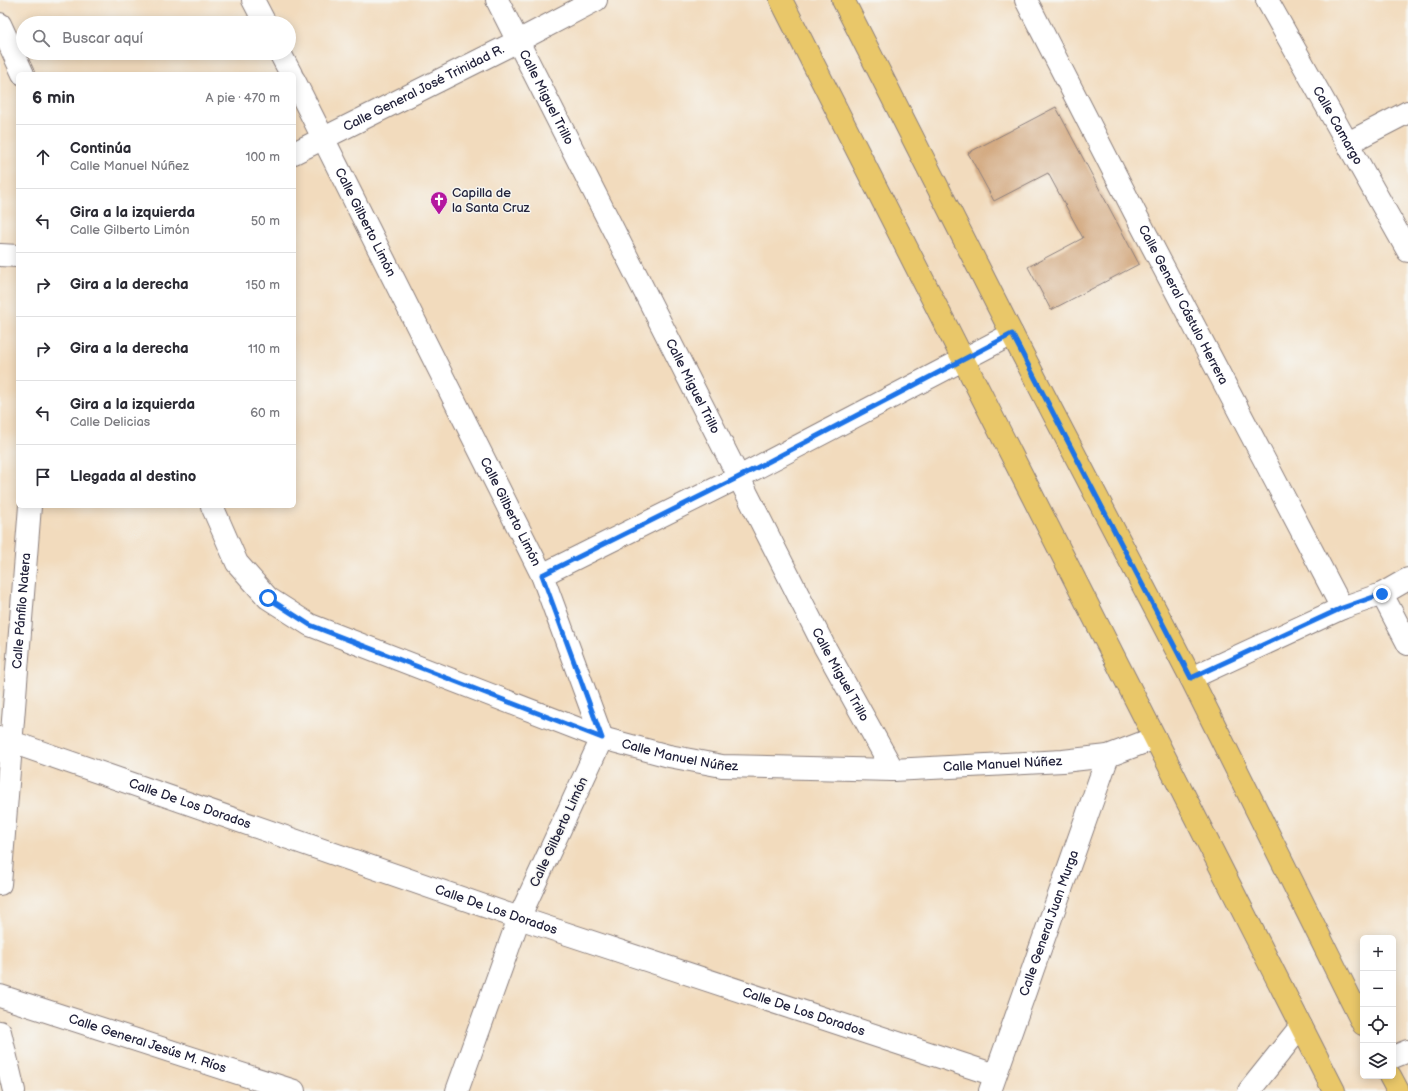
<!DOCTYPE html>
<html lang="es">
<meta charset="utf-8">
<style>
body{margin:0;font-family:"Balsamiq Sans",sans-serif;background:#f2f2f3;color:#2b2b33}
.controls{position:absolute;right:12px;bottom:12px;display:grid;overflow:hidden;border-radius:6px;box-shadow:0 2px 10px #0003}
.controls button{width:36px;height:36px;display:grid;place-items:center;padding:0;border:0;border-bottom:1px solid #e1e1e2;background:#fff;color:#2b2b33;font:20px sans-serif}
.stop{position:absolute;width:12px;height:12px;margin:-9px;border:3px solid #1a73e8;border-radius:50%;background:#fff}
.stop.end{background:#1a73e8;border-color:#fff;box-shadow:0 1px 4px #0008}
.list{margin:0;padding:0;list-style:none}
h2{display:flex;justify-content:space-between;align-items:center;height:52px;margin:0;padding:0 16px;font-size:17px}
h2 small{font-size:13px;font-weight:400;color:#7c7c81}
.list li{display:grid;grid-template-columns:26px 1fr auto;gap:12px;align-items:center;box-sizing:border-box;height:64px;padding:0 16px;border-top:1px solid #e1e1e2}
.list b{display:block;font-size:15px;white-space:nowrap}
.list p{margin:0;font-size:13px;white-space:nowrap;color:#7c7c81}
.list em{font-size:13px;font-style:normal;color:#7c7c81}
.icon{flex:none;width:22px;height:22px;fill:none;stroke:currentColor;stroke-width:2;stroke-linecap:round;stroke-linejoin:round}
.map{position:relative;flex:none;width:1408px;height:1091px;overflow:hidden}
.search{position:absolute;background:#fff;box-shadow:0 2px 10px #0003;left:16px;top:16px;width:280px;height:44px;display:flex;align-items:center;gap:10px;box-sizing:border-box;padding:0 14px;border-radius:22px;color:#7c7c81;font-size:15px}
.panel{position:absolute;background:#fff;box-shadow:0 2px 10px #0003;left:16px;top:72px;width:280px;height:436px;border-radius:6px}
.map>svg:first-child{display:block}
.building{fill:#d4ab83}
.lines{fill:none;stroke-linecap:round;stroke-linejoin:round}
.minor-casing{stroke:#8a7e7c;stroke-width:24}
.major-casing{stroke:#8a7e7c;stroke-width:24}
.minor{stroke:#fff;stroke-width:22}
.major{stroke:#e9c769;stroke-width:22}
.route{stroke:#1a73e8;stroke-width:5}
.labels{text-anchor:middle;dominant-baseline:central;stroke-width:3;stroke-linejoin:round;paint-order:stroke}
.street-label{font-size:13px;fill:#22223b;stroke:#f6f6f2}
.poi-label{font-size:13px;fill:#22223b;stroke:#f6f6f2;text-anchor:start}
</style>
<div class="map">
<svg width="1408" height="1091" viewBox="0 0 1408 1091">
<rect width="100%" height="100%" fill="#f6f6f2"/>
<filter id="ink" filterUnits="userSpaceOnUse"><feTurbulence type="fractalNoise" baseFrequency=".025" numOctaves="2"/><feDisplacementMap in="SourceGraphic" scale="8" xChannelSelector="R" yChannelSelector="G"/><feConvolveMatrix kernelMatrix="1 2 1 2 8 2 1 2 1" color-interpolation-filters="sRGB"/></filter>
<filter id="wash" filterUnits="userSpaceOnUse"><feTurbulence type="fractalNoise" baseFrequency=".012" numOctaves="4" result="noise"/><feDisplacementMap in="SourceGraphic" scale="16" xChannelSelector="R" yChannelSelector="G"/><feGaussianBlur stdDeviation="0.9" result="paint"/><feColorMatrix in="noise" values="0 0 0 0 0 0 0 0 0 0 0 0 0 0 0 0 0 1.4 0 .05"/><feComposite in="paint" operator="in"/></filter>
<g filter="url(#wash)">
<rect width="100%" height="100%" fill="#f2dbbd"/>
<g id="blocks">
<polygon class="building" points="1056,107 1139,264 1051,310 1028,267 1083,238 1048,173 994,201 968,153"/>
</g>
</g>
<g filter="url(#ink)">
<use href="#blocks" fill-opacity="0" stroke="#8a7e7c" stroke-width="1"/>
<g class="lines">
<g class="minor-casing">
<g id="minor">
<polyline points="253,0 265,23"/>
<path id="s1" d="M 497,0 L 823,644 L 893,770"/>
<path id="s2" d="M 1026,0 L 1135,213 L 1342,608"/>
<path id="s3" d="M 1267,0 L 1408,251"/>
<polyline points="0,24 23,74"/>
<polyline points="280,53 291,74"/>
<path id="s4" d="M 294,80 L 542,575 L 602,738 L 519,918 L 457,1091"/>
<polyline points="1348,143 1408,112"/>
<path id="s5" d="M 294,153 L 518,41 L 596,0"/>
<polyline points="0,255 18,256"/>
<path id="s6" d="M 212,506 L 237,563 L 268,598 L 310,625 L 602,738 L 669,756 L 722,766 L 893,770 L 1063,761 L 1108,756 L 1155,738"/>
<polyline points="542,575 739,477 1012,334"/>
<polyline points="1382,594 1408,644"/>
<polyline points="1191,678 1342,608 1382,594 1408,579"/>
<path id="s7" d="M 0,738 L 519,918 L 995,1075"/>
<path id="s8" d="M 0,884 L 30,506"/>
<path id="s9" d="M 0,996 L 294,1091"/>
<polyline points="0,1032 14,1091"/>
<polyline points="1393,1057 1408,1051"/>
<path id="s10" d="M 990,1091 L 1108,756"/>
<polyline points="1249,1091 1301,1026"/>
</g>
</g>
<g class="major-casing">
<g id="major">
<polyline points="781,0 1334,1091"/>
<polyline points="843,0 1012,334 1191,678 1363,1024"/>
<polyline points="1390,1076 1398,1091"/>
</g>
</g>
<use href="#minor" class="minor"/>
<use href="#major" class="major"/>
</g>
</g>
<g class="lines" filter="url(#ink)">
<polyline class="route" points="268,598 310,625 602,738 542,575 739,477 1012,334 1191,678 1342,608 1382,594"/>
</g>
<defs>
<g id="church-pin" transform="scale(0.9)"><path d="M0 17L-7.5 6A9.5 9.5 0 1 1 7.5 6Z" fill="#b5179e" stroke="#f6f6f2"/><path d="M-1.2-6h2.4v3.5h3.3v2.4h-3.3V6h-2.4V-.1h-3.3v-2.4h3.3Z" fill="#fff"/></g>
</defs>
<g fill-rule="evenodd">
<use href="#church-pin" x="439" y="200"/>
</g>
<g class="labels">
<g class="street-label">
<text stroke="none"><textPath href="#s5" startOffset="145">Calle General José Trinidad R.</textPath></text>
<text stroke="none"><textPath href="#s1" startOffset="109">Calle Miguel Trillo</textPath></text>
<text stroke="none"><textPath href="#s3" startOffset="144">Calle Camargo</textPath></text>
<text stroke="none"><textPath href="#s4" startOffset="159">Calle Gilberto Limón</textPath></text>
<text stroke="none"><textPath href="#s2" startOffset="343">Calle General Cástulo Herrera</textPath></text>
<text stroke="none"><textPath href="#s1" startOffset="433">Calle Miguel Trillo</textPath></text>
<text stroke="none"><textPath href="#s4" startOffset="483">Calle Gilberto Limón</textPath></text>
<text stroke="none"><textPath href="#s8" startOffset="274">Calle Pánfilo Natera</textPath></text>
<text stroke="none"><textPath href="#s1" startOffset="757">Calle Miguel Trillo</textPath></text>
<text stroke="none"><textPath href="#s6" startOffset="552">Calle Manuel Núñez</textPath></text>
<text stroke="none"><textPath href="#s6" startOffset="876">Calle Manuel Núñez</textPath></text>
<text stroke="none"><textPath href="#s7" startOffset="201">Calle De Los Dorados</textPath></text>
<text transform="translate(559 832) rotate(-65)">Calle Gilberto Limón</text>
<text stroke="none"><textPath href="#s7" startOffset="525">Calle De Los Dorados</textPath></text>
<text stroke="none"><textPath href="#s10" startOffset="178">Calle General Juan Murga</textPath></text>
<text stroke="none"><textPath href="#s7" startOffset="849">Calle De Los Dorados</textPath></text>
<text stroke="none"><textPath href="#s9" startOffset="155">Calle General Jesús M. Ríos</textPath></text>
</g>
<g class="poi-label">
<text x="452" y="193">Capilla de<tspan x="452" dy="15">la Santa Cruz</tspan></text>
</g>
</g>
</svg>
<div class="controls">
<button>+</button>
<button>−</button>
<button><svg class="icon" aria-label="locate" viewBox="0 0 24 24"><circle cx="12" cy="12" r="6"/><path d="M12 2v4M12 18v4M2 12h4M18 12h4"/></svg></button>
<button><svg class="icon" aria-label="layers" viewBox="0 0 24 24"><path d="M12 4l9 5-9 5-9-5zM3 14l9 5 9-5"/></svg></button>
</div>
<div class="stop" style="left:268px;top:598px"></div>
<div class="stop end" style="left:1382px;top:594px"></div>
<div class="search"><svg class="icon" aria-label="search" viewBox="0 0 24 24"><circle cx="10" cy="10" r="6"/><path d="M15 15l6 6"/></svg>Buscar aquí</div>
<section class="panel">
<h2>6 min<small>A pie · 470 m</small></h2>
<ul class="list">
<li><svg class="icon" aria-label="ahead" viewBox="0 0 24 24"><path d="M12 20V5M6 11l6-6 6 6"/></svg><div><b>Continúa</b><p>Calle Manuel Núñez</p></div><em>100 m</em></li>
<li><svg class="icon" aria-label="left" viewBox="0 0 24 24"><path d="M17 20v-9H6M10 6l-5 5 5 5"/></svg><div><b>Gira a la izquierda</b><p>Calle Gilberto Limón</p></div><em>50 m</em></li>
<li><svg class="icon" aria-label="right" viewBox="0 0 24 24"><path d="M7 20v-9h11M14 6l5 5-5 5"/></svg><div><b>Gira a la derecha</b></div><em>150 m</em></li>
<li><svg class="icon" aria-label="right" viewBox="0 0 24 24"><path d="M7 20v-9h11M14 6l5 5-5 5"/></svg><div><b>Gira a la derecha</b></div><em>110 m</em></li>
<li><svg class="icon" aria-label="left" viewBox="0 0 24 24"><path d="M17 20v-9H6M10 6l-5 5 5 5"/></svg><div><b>Gira a la izquierda</b><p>Calle Delicias</p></div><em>60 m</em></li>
<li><svg class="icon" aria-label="arrive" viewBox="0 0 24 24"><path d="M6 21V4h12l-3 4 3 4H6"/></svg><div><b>Llegada al destino</b></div></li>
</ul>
</section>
</div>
